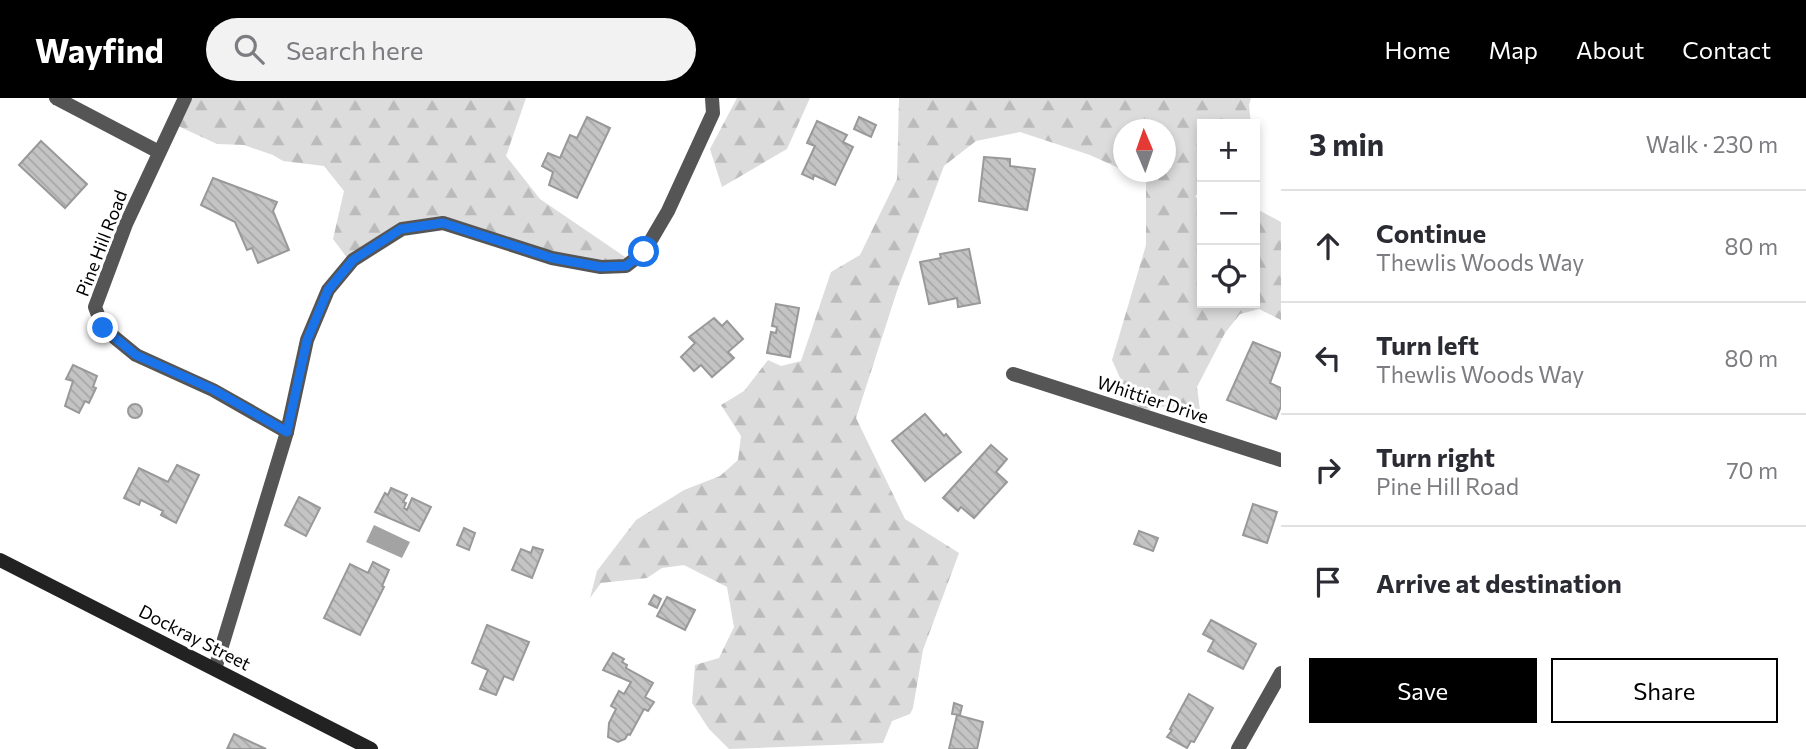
<!DOCTYPE html>
<meta charset="utf-8">
<style>
body{margin:0;font-family:Commissioner,sans-serif;background:#f2f2f3;color:#2b2b33}
.controls{position:absolute;right:21px;top:21px;display:grid;overflow:hidden;border-radius:0px;box-shadow:0 4px 10px #0003}
.controls button{width:63px;height:63px;display:grid;place-items:center;padding:0;border:0;border-bottom:2px solid #e1e1e2;background:#fff;color:#2b2b33;font:35px sans-serif}
.compass{position:absolute;left:1113px;top:21px;width:63px;height:63px;border-radius:50%;background:#fff;box-shadow:0 4px 10px #0003;rotate:358deg}
.stop{position:absolute;width:21px;height:21px;margin:-16px;border:5px solid #1a73e8;border-radius:50%;background:#fff}
.stop.end{background:#1a73e8;border-color:#fff;box-shadow:0 2px 7px #0008}
.list{margin:0;padding:0;list-style:none}
h2{display:flex;justify-content:space-between;align-items:center;height:91px;margin:0;padding:0 28px;font-size:30px}
h2 small{font-size:23px;font-weight:400;color:#7c7c81}
.list li{display:grid;grid-template-columns:46px 1fr auto;gap:21px;align-items:center;box-sizing:border-box;height:112px;padding:0 28px;border-top:2px solid #e1e1e2}
.list b{display:block;font-size:26px;white-space:nowrap}
.list p{margin:0;font-size:23px;white-space:nowrap;color:#7c7c81}
.list em{font-size:23px;font-style:normal;color:#7c7c81}
.actions{display:flex;gap:14px;padding:21px 28px}
.actions a{flex:1;padding:16px 0;border:2px solid #000;border-radius:0px;text-align:center;font-size:24px;color:#000}
.actions .main{background:#000;color:#fff}
.icon{flex:none;width:38px;height:38px;fill:none;stroke:currentColor;stroke-width:2;stroke-linecap:round;stroke-linejoin:round}
.map{position:relative;flex:none;width:1281px;height:651px;overflow:hidden}
header{display:flex;align-items:center;gap:42px;box-sizing:border-box;height:98px;padding:0 35px;background:#000;color:#fff}
header strong{font-size:33px}
nav{display:flex;gap:38px;margin-inline-start:auto;font-size:24px}
.search{width:490px;height:63px;background:#f2f2f3;display:flex;align-items:center;gap:18px;box-sizing:border-box;padding:0 24px;border-radius:38px;color:#7c7c81;font-size:26px}
main{display:flex}
aside{flex:1;background:#fff}
.map>svg:first-child{display:block}
.forest{fill:url(#forest-firs)}
.water{fill:#a3a3a3}
.building{fill:url(#building-back-hatch);stroke:#999;stroke-width:2}
.lines{fill:none;stroke-linecap:round;stroke-linejoin:round}
.street{stroke:#555;stroke-width:14}
.secondary{stroke:#222;stroke-width:14}
.route{stroke:#1a73e8;stroke-width:9}
.labels{text-anchor:middle;dominant-baseline:central;stroke-width:6;stroke-linejoin:round;paint-order:stroke}
.street-label{font-size:18px;fill:#000;stroke:#fff}
</style>
<header>
<strong>Wayfind</strong>
<div class="search"><svg class="icon" aria-label="search" viewBox="0 0 24 24"><circle cx="10" cy="10" r="6"/><path d="M15 15l6 6"/></svg>Search here</div>
<nav><a>Home</a><a>Map</a><a>About</a><a>Contact</a></nav>
</header>
<main>
<div class="map">
<svg width="1281" height="651" viewBox="0 0 1281 651">
<defs>
<pattern id="forest-firs" width="22" height="20" patternUnits="userSpaceOnUse" patternTransform="scale(1.75)"><rect width="22" height="20" fill="#dcdcdc"/><path d="M5 1l3.5 6h-7zM16 11l3.5 6h-7z" fill="#bbb"/></pattern>
<pattern id="building-back-hatch" width="6" height="6" patternUnits="userSpaceOnUse" patternTransform="scale(1.75)"><rect width="6" height="6" fill="#c4c4c4"/><path d="M-1 5l2 2M0 0l6 6M5-1l2 2" fill="none" stroke="#a7a7a7"/></pattern>
</defs>
<rect width="100%" height="100%" fill="#fff"/>
<g class="forest">
<polygon points="183,0 526,0 506,58 540,101 631,163 603,166 491,137 411,126 348,161 333,141 344,93 324,68 283,63 273,57 244,47 217,46 178,28"/>
<polygon points="737,0 810,0 787,51 722,89 710,51"/>
<polygon points="899,0 1251,0 1249,7 1251,26 1202,26 1202,88 1195,99 1202,102 1202,205 1255,205 1255,110 1281,124 1281,222 1259,211 1240,216 1225,235 1197,289 1200,312 1155,308 1138,320 1112,262 1146,147 1146,82 1128,74 1166,74 1166,32 1124,32 1123,72 1090,57 1020,34 976,43 944,68 897,193 856,320 905,421 959,455 923,552 913,610 910,616 892,623 883,645 729,651 709,631 692,605 695,567 719,560 734,529 727,489 684,467 662,470 647,480 601,485 590,500 597,473 636,422 684,392 720,378 738,362 741,338 721,307 744,293 768,262 781,268 801,263 831,174 860,157 897,81"/>
</g>
<polygon class="water" points="374,427 410,444 402,460 366,444"/>
<g class="building">
<polygon points="587,19 610,30 577,100 549,87 553,74 542,68 548,55 560,60 570,37 577,40"/>
<polygon points="859,19 876,27 871,39 854,31"/>
<polygon points="817,23 847,37 843,44 853,49 835,87 814,77 813,81 802,76 815,48 807,45"/>
<polygon points="41,43 87,86 65,110 19,67"/>
<polygon points="984,59 1010,61 1010,68 1035,71 1027,112 979,103"/>
<polygon points="213,80 277,104 273,113 289,152 258,165 252,150 247,152 235,124 201,107"/>
<polygon points="969,151 980,205 958,209 957,200 929,206 920,164 941,160 940,156"/>
<polygon points="776,206 799,210 790,259 767,255 771,234 776,235 777,229 772,228"/>
<polygon points="714,220 722,228 727,223 743,241 728,254 734,260 712,279 701,267 694,273 681,259 695,245 689,239"/>
<polygon points="1253,244 1281,255 1270,285 1281,290 1281,308 1276,321 1227,302"/>
<polygon points="73,267 97,278 93,289 96,290 89,305 85,303 79,315 65,308 73,283 66,281"/>
<circle cx="135" cy="313" r="7"/>
<polygon points="925,316 944,338 946,336 961,354 925,383 892,343"/>
<polygon points="991,347 1007,361 996,374 1007,384 974,420 961,409 958,413 943,400"/>
<polygon points="177,367 199,377 176,425 161,417 163,413 141,402 139,407 124,400 139,370 168,384"/>
<polygon points="391,390 407,397 403,404 406,405 404,410 407,412 412,400 431,409 419,433 375,414 385,395 388,397"/>
<polygon points="299,399 320,410 306,438 285,427"/>
<polygon points="1253,406 1277,414 1267,445 1243,437"/>
<polygon points="464,430 475,435 469,452 457,447"/>
<polygon points="1139,433 1158,440 1153,453 1134,446"/>
<polygon points="533,449 543,452 532,480 512,472 521,451 531,455"/>
<polygon points="373,464 389,472 382,488 384,489 360,537 324,520 350,466 368,475"/>
<polygon points="654,497 661,501 657,510 649,506"/>
<polygon points="667,499 695,512 685,532 657,518"/>
<polygon points="1211,522 1256,546 1243,571 1208,553 1214,542 1203,536"/>
<polygon points="487,527 529,544 513,582 504,578 496,597 480,591 488,572 472,565"/>
<polygon points="613,555 624,561 622,564 627,567 626,570 653,585 645,599 654,604 648,613 644,611 630,637 628,636 625,641 618,644 608,639 609,625 616,611 611,608 619,593 624,596 631,584 603,572"/>
<polygon points="1189,596 1213,610 1194,644 1191,643 1187,650 1167,639 1172,632 1170,631"/>
<polygon points="954,605 962,608 960,617 952,616"/>
<polygon points="957,617 983,624 977,651 949,651"/>
<polygon points="234,636 266,651 227,651"/>
</g>
<g class="lines">
<g class="street">
<polyline points="56,0 159,54"/>
<polyline points="185,0 126,126 95,209 103,230 136,257 213,292 287,334"/>
<polyline points="1013,276 1281,362"/>
<polyline points="215,571 287,334 307,242 328,192 353,162 402,131 443,125 552,160 601,169 626,168 644,154 668,113 713,15 712,0"/>
<polyline points="1238,651 1281,575"/>
</g>
<polyline class="secondary" points="0,462 371,651"/>
</g>
<g class="lines">
<polyline class="route" points="103,230 136,257 214,292 287,334 307,242 328,192 353,162 401,131 443,125 552,160 601,169 626,168 644,154"/>
</g>
<g class="labels">
<g class="street-label">
<text transform="translate(101 145) rotate(-69)">Pine Hill Road</text>
<text transform="translate(1153 301) rotate(18)">Whittier Drive</text>
<text transform="translate(195 539) rotate(27)">Dockray Street</text>
</g>
</g>
</svg>
<div class="controls">
<button>+</button>
<button>−</button>
<button><svg class="icon" aria-label="locate" viewBox="0 0 24 24"><circle cx="12" cy="12" r="6"/><path d="M12 2v4M12 18v4M2 12h4M18 12h4"/></svg></button>
</div>
<svg class="compass" viewBox="-18 -18 36 36"><path d="M0-13l5 13h-10z" fill="#e53935"/><path d="M0 13l5-13h-10z" fill="#7c7c81"/></svg>
<div class="stop" style="left:644px;top:154px"></div>
<div class="stop end" style="left:103px;top:230px"></div>
</div>
<aside>
<h2>3 min<small>Walk · 230 m</small></h2>
<ul class="list">
<li><svg class="icon" aria-label="ahead" viewBox="0 0 24 24"><path d="M12 20V5M6 11l6-6 6 6"/></svg><div><b>Continue</b><p>Thewlis Woods Way</p></div><em>80 m</em></li>
<li><svg class="icon" aria-label="left" viewBox="0 0 24 24"><path d="M17 20v-9H6M10 6l-5 5 5 5"/></svg><div><b>Turn left</b><p>Thewlis Woods Way</p></div><em>80 m</em></li>
<li><svg class="icon" aria-label="right" viewBox="0 0 24 24"><path d="M7 20v-9h11M14 6l5 5-5 5"/></svg><div><b>Turn right</b><p>Pine Hill Road</p></div><em>70 m</em></li>
<li><svg class="icon" aria-label="arrive" viewBox="0 0 24 24"><path d="M6 21V4h12l-3 4 3 4H6"/></svg><div><b>Arrive at destination</b></div></li>
</ul>
<div class="actions"><a class="main">Save</a><a>Share</a></div>
</aside>
</main>
